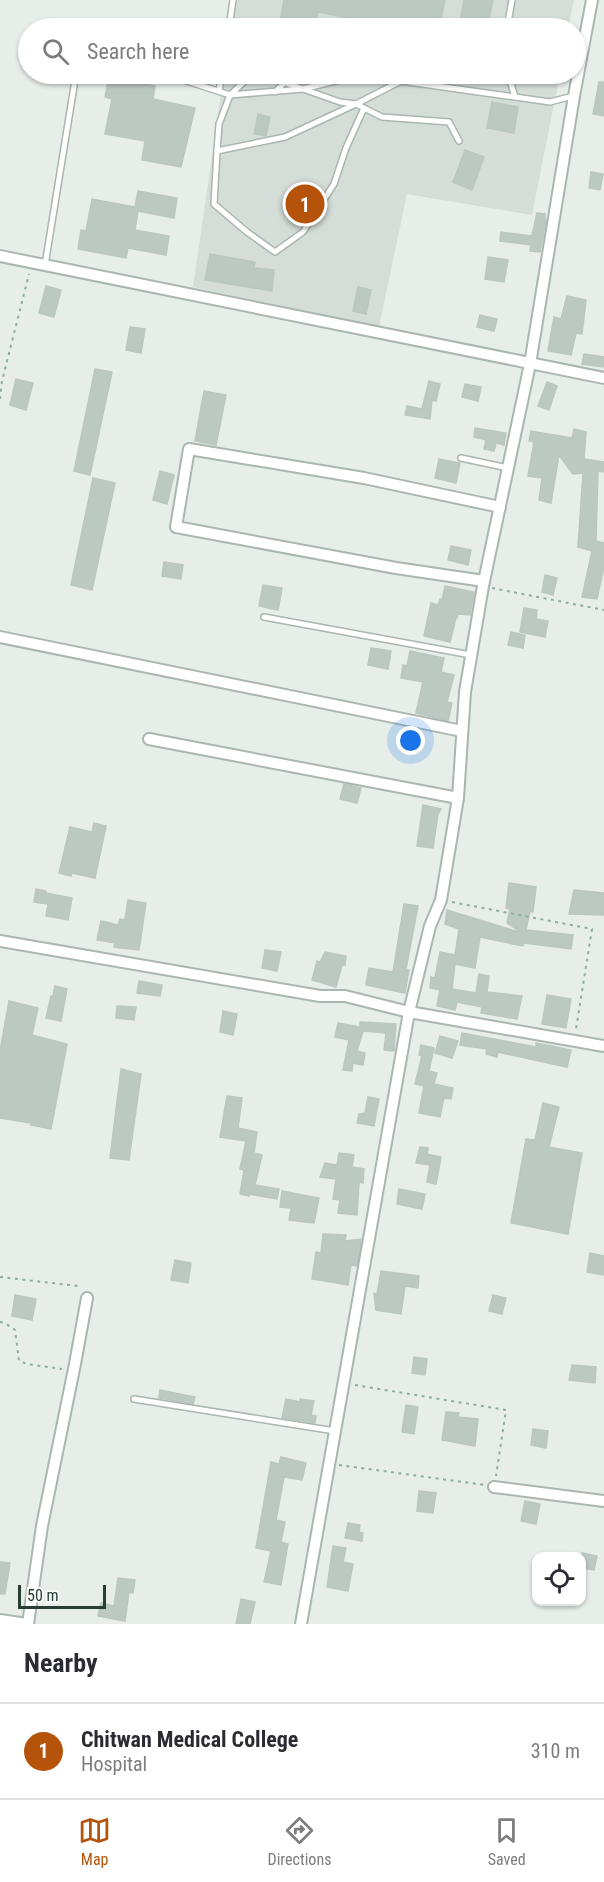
<!DOCTYPE html>
<style>
body{margin:0;font-family:"Roboto Condensed",sans-serif;background:#f7f7f7;color:#2b2b33}
.controls{position:absolute;right:18px;bottom:18px;display:grid;overflow:hidden;border-radius:12px;box-shadow:0 2px 4px #0004}
.controls button{width:54px;height:54px;display:grid;place-items:center;padding:0;border:0;border-bottom:2px solid #e1e1e2;background:#fff;color:#2b2b33;font:30px sans-serif}
.scale{position:absolute;left:18px;bottom:15px;width:88px;box-sizing:border-box;padding-left:6px;border:3px solid #273e35;border-top:0;font-size:16px;line-height:21px;white-space:nowrap;color:#273e35;-webkit-text-stroke:4px #f7faf8;paint-order:stroke}
.you{position:absolute;left:411px;top:741px;width:21px;height:21px;margin:-15px;border:4px solid #fff;border-radius:50%;background:#1a73e8;box-shadow:0 0 0 9px #1a73e833}
.badge{display:grid;place-items:center;width:39px;height:39px;border-radius:50%;background:#b45309;color:#fff;font-size:20px;font-weight:700}
.pin{position:absolute;translate:-50% -50%;border:3px solid #fff;box-shadow:0 2px 6px #0006}
.list{margin:0;padding:0;list-style:none}
h2{display:flex;justify-content:space-between;align-items:center;height:78px;margin:0;padding:0 24px;font-size:26px}
h2 small{font-size:20px;font-weight:400;color:#7c7c81}
.list li{display:grid;grid-template-columns:39px 1fr auto;gap:18px;align-items:center;box-sizing:border-box;height:96px;padding:0 24px;border-top:2px solid #e1e1e2}
.list b{display:block;font-size:22px;white-space:nowrap}
.list p{margin:0;font-size:20px;white-space:nowrap;color:#7c7c81}
.list em{font-size:20px;font-style:normal;color:#7c7c81}
.icon{flex:none;width:33px;height:33px;fill:none;stroke:currentColor;stroke-width:2;stroke-linecap:round;stroke-linejoin:round}
.map{position:relative;flex:none;width:604px;height:1624px;overflow:hidden}
.search{position:absolute;background:#fff;box-shadow:0 2px 4px #0004;left:18px;right:18px;top:18px;height:66px;display:flex;align-items:center;gap:15px;box-sizing:border-box;padding:0 21px;border-radius:33px;color:#7c7c81;font-size:22px}
.sheet{height:174px;background:#fff}
nav{display:flex;justify-content:space-around;align-items:center;box-sizing:border-box;height:84px;border-top:2px solid #e1e1e2;background:#fff;font-size:16px;color:#7c7c81}
nav a{display:grid;justify-items:center;gap:3px}
nav .on{color:#b45309}
.map>svg:first-child{display:block}
.built{fill:#d5ddd8;fill-rule:evenodd}
.building{fill:#bcc8c2;stroke:#bac7c0;stroke-width:1.5}
.lines{fill:none;stroke-linecap:round;stroke-linejoin:round}
.lane-casing{stroke:#aab6b0;stroke-width:8}
.street-casing{stroke:#aab6b0;stroke-width:14}
.path{stroke:#8bae9e;stroke-width:2;stroke-dasharray:3 4.5;stroke-linecap:butt}
.lane{stroke:#fff;stroke-width:5}
.street{stroke:#fff;stroke-width:10}
</style>
<div class="map">
<svg width="604" height="1624" viewBox="0 0 604 1624">
<rect width="100%" height="100%" fill="#e7eeea"/>
<g class="built">
<polygon points="235,0 284,0 279,28 231,28"/>
<polygon points="445,0 464,0 459,28 439,28"/>
<polygon points="493,0 574,0 568,28 487,28"/>
<polygon points="317,12 398,27 314,28"/>
<path d="M 224,74 L 560,74 L 532,215 L 407,194 L 379,327 L 193,287 ZM 492,102 L 518,107 L 513,133 L 487,128 ZM 465,151 L 484,158 L 472,189 L 453,182 ZM 210,254 L 254,262 L 250,288 L 205,280 Z"/>
</g>
<g class="building">
<polygon points="284,0 445,0 439,28 398,28 318,12 314,28 279,28"/>
<polygon points="464,0 493,0 487,28 459,28"/>
<polygon points="109,77 155,86 153,99 195,108 181,167 142,160 145,141 105,134 112,99 105,97"/>
<polygon points="599,82 604,82 604,116 593,114"/>
<polygon points="492,102 518,107 514,133 487,128"/>
<polygon points="258,114 270,117 266,136 254,134"/>
<polygon points="465,150 484,157 472,190 453,182"/>
<polygon points="591,172 603,174 600,190 589,188"/>
<polygon points="138,191 177,198 174,218 138,211 135,230 169,236 166,255 128,248 126,258 78,249 81,230 86,231 92,199 135,207"/>
<polygon points="537,213 545,214 545,220 546,220 540,252 530,251 531,245 500,241 501,232 532,236"/>
<polygon points="210,254 255,262 254,268 274,270 272,291 205,280"/>
<polygon points="488,257 508,260 504,282 485,279"/>
<polygon points="46,286 61,290 54,317 39,313"/>
<polygon points="358,287 371,290 366,314 353,311"/>
<polygon points="567,296 586,300 582,334 576,333 571,355 548,351 554,317 561,319"/>
<polygon points="480,315 497,319 494,331 477,327"/>
<polygon points="130,327 145,329 141,353 126,350"/>
<polygon points="584,354 604,357 604,367 582,364"/>
<polygon points="95,369 112,372 90,475 74,471"/>
<polygon points="16,379 33,383 26,410 10,405"/>
<polygon points="429,381 440,384 436,401 432,400 430,419 405,415 407,406 422,409"/>
<polygon points="547,382 557,386 549,410 538,406"/>
<polygon points="465,384 481,387 478,401 462,397"/>
<polygon points="204,391 226,395 216,445 195,441"/>
<polygon points="475,428 506,433 504,445 496,443 494,451 484,449 486,440 474,437"/>
<polygon points="574,429 586,432 584,459 604,462 604,472 598,471 596,541 604,543 604,567 597,599 582,597 592,551 578,547 583,473 573,474 559,455 551,503 539,500 542,478 528,476 534,442 529,441 531,431 572,438"/>
<polygon points="439,459 460,463 456,483 435,478"/>
<polygon points="160,471 174,475 167,504 153,500"/>
<polygon points="93,478 115,483 92,590 71,585"/>
<polygon points="451,546 471,550 468,565 448,560"/>
<polygon points="164,562 183,565 181,579 162,576"/>
<polygon points="545,575 557,578 553,595 542,592"/>
<polygon points="263,585 282,588 278,610 259,606"/>
<polygon points="445,586 474,592 470,615 458,614 457,618 456,618 450,642 424,636 431,603 438,605 440,599 442,600"/>
<polygon points="524,608 537,610 536,619 548,621 545,637 520,632"/>
<polygon points="511,632 525,635 523,648 508,645"/>
<polygon points="371,648 391,651 388,669 368,665"/>
<polygon points="410,651 444,658 441,672 454,675 447,702 452,703 448,721 416,713 423,682 401,678 403,665 407,666"/>
<polygon points="344,784 361,788 357,803 340,799"/>
<polygon points="423,805 441,809 438,814 433,848 417,846"/>
<polygon points="94,823 106,826 95,878 72,873 71,876 59,873 70,827 92,832"/>
<polygon points="509,883 536,887 533,912 530,911 526,930 573,935 571,949 524,943 523,946 480,937 475,968 455,964 452,989 476,993 479,974 489,976 487,992 522,996 517,1019 481,1013 482,1007 457,1002 455,1010 437,1006 440,990 430,988 431,977 435,978 440,952 455,955 459,929 445,924 447,910 522,933 507,923 510,909 506,908"/>
<polygon points="36,889 46,891 46,893 72,898 68,920 46,916 48,904 34,902"/>
<polygon points="574,890 604,893 604,915 569,914"/>
<polygon points="128,900 146,903 139,950 114,947 115,943 97,940 101,921 118,925 120,919 125,920"/>
<polygon points="404,904 418,906 406,969 409,970 405,993 366,985 369,968 393,972"/>
<polygon points="265,950 281,952 277,971 262,968"/>
<polygon points="325,952 346,956 345,965 342,965 336,987 312,980 317,961 320,962"/>
<polygon points="139,981 162,985 160,996 137,993"/>
<polygon points="55,986 67,989 61,1021 46,1018 51,996 53,996"/>
<polygon points="547,995 571,999 566,1028 542,1024"/>
<polygon points="9,1001 38,1008 32,1035 67,1044 51,1129 31,1125 31,1123 0,1118 0,1051"/>
<polygon points="117,1006 136,1007 134,1020 116,1018"/>
<polygon points="223,1011 237,1014 233,1035 220,1032"/>
<polygon points="360,1022 396,1024 394,1051 384,1050 386,1033 363,1031 357,1051 365,1053 363,1065 353,1063 352,1071 343,1070 349,1040 335,1037 338,1023 360,1027"/>
<polygon points="462,1033 536,1047 536,1043 571,1050 567,1067 498,1052 497,1057 486,1054 487,1049 460,1045"/>
<polygon points="440,1036 458,1041 452,1058 435,1053"/>
<polygon points="421,1045 434,1048 429,1071 437,1073 434,1084 453,1088 451,1099 444,1098 440,1117 419,1113 424,1086 415,1084 422,1056 419,1055"/>
<polygon points="121,1069 141,1074 129,1160 110,1158"/>
<polygon points="227,1096 242,1098 238,1128 257,1132 254,1153 262,1155 255,1185 279,1189 277,1199 249,1194 249,1196 240,1194 244,1170 240,1169 246,1141 220,1137"/>
<polygon points="368,1097 379,1099 374,1126 357,1123 359,1114 365,1113"/>
<polygon points="543,1103 559,1107 549,1147 582,1153 568,1234 511,1223 526,1139 535,1140"/>
<polygon points="420,1147 428,1148 427,1154 441,1157 436,1184 427,1182 430,1165 416,1163"/>
<polygon points="339,1153 354,1155 352,1167 364,1169 363,1183 359,1182 357,1215 338,1213 340,1200 333,1199 336,1179 320,1177 325,1163 337,1165"/>
<polygon points="399,1189 425,1194 422,1209 397,1204"/>
<polygon points="282,1191 319,1198 314,1223 289,1220 291,1208 280,1207"/>
<polygon points="323,1234 346,1235 345,1241 361,1239 357,1266 351,1265 348,1285 312,1279 316,1252 321,1253"/>
<polygon points="590,1253 604,1256 604,1275 587,1272"/>
<polygon points="175,1260 191,1263 188,1283 171,1280"/>
<polygon points="381,1271 419,1276 418,1288 405,1286 401,1314 376,1310 374,1293 377,1294"/>
<polygon points="15,1295 36,1299 32,1320 12,1316"/>
<polygon points="493,1295 506,1298 502,1314 489,1311"/>
<polygon points="414,1357 427,1359 425,1375 412,1373"/>
<polygon points="572,1365 596,1367 595,1383 569,1380"/>
<polygon points="160,1390 195,1397 193,1404 159,1398"/>
<polygon points="286,1399 300,1402 300,1399 314,1401 311,1415 316,1416 315,1423 282,1418"/>
<polygon points="406,1405 418,1407 414,1434 402,1432"/>
<polygon points="446,1412 459,1413 458,1417 478,1419 475,1446 442,1440"/>
<polygon points="533,1429 548,1431 546,1448 531,1445"/>
<polygon points="281,1457 306,1463 302,1480 284,1477 276,1520 285,1522 281,1542 288,1544 281,1585 264,1582 271,1551 256,1548 271,1462 279,1464"/>
<polygon points="419,1491 436,1493 433,1513 417,1511"/>
<polygon points="525,1501 540,1504 536,1524 521,1521"/>
<polygon points="348,1523 360,1525 359,1532 363,1533 362,1541 345,1538"/>
<polygon points="333,1546 346,1548 343,1562 353,1564 348,1591 327,1587"/>
<polygon points="582,1553 597,1556 594,1570 582,1568"/>
<polygon points="0,1562 10,1563 5,1594 0,1594"/>
<polygon points="118,1578 135,1580 133,1593 129,1592 125,1621 98,1616 101,1603 114,1606"/>
<polygon points="241,1599 255,1602 250,1624 236,1624"/>
</g>
<g class="lines">
<g class="lane-casing">
<g id="lane">
<polyline points="229,28 233,0"/>
<polyline points="507,28 512,0"/>
<polyline points="165,74 230,95 247,79 269,77 340,102 356,104 401,81 550,102 573,96"/>
<polyline points="508,74 515,97"/>
<polyline points="431,83 461,78 472,74"/>
<polyline points="219,91 222,74"/>
<polyline points="275,92 293,74"/>
<polyline points="364,108 346,148 334,184 303,232 275,252 247,232 214,204 217,151 285,137 356,104 382,117 449,122 459,141"/>
<polyline points="217,151 219,124 230,95 303,89 343,79 366,77 401,81"/>
<polyline points="45,265 76,74"/>
<polyline points="461,458 508,468"/>
<polyline points="264,617 471,655"/>
<polyline points="134,1399 335,1431"/>
</g>
</g>
<g class="street-casing">
<g id="street">
<polyline points="0,256 604,378"/>
<polyline points="484,581 396,568 176,527 189,449 364,478 500,507"/>
<polyline points="0,637 462,731"/>
<polyline points="149,739 458,798"/>
<polyline points="0,941 320,996 345,996 409,1012 604,1046"/>
<polyline points="494,1487 604,1501"/>
<polyline points="0,1620 27,1624"/>
<polyline points="28,1624 42,1526 75,1364 87,1298"/>
<polyline points="301,1624 409,1012 430,926 441,900 458,798 465,692 483,586 530,364 574,96 592,0"/>
</g>
</g>
<g class="path">
<polyline points="0,399 2,381 29,274"/>
<polyline points="492,588 604,610"/>
<polyline points="452,902 592,929 576,1029"/>
<polyline points="0,1277 78,1286 80,1289"/>
<polyline points="0,1322 5,1323 15,1330 19,1361 27,1364 62,1369"/>
<polyline points="355,1385 506,1410 496,1476"/>
<polyline points="339,1465 485,1485"/>
</g>
<use href="#lane" class="lane"/>
<use href="#street" class="street"/>
</g>
</svg>
<div class="controls">
<button><svg class="icon" aria-label="locate" viewBox="0 0 24 24"><circle cx="12" cy="12" r="6"/><path d="M12 2v4M12 18v4M2 12h4M18 12h4"/></svg></button>
</div>
<div class="scale">50 m</div>
<div class="you"></div>
<div class="pin badge" style="left:305px;top:204px">1</div>
<div class="search"><svg class="icon" aria-label="search" viewBox="0 0 24 24"><circle cx="10" cy="10" r="6"/><path d="M15 15l6 6"/></svg>Search here</div>
</div>
<section class="sheet">
<h2>Nearby<small></small></h2>
<ul class="list">
<li><span class="badge">1</span><div><b>Chitwan Medical College</b><p>Hospital</p></div><em>310 m</em></li>
</ul>
</section>
<nav>
<a class="on"><svg class="icon" aria-label="map" viewBox="0 0 24 24"><path d="M3 6l6-2 6 2 6-2v14l-6 2-6-2-6 2zM9 4v14M15 6v14"/></svg>Map</a>
<a><svg class="icon" aria-label="directions" viewBox="0 0 24 24"><path d="M12 3l9 9-9 9-9-9zM9 14v-3h6M13 9l2 2-2 2"/></svg>Directions</a>
<a><svg class="icon" aria-label="saved" viewBox="0 0 24 24"><path d="M7 4h10v16l-5-4-5 4z"/></svg>Saved</a>
</nav>
